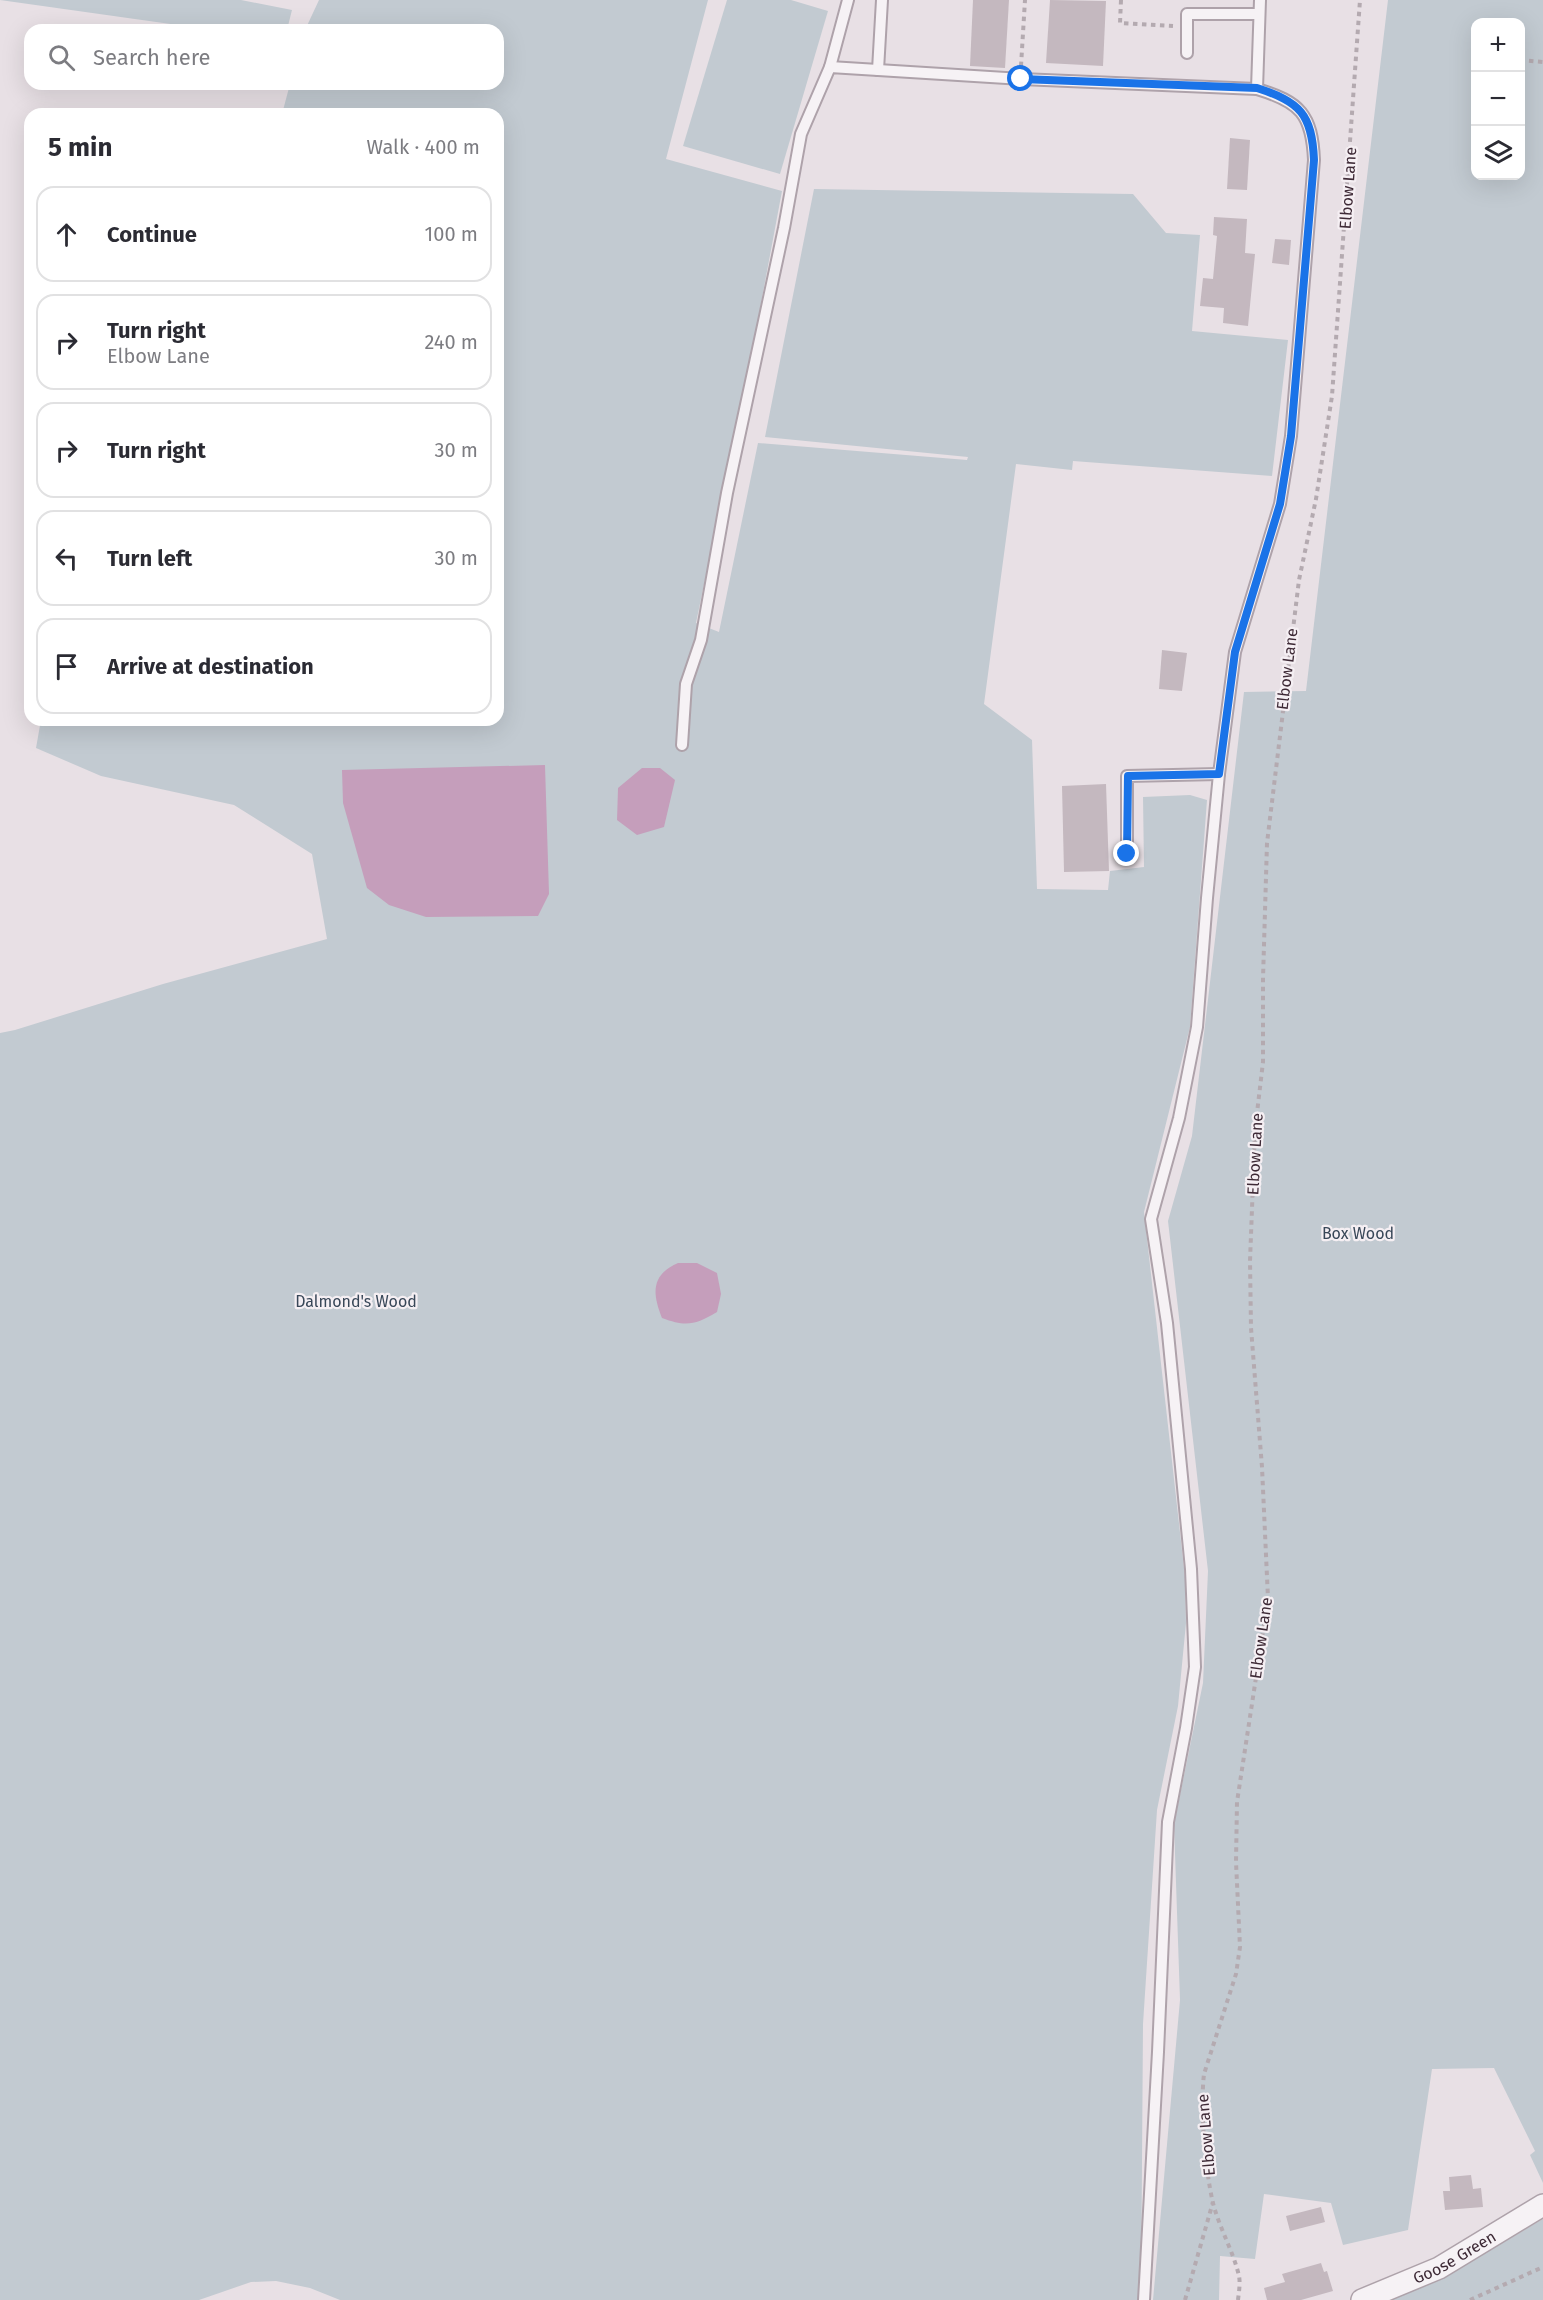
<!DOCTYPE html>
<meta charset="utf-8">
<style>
body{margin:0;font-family:"Fira Sans",sans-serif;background:#f2f2f3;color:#2b2b33}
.controls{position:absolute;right:18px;top:18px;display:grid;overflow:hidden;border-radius:12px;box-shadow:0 6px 24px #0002}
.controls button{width:54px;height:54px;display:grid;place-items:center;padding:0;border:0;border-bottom:2px solid #e1e1e2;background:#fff;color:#2b2b33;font:30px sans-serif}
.stop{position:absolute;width:18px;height:18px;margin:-14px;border:4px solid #1a73e8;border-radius:50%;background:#fff}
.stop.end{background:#1a73e8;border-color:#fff;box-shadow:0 2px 6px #0008}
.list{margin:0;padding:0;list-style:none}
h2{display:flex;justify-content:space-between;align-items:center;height:78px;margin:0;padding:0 24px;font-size:26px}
h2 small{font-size:20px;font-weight:400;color:#7c7c81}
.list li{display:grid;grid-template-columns:39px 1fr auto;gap:18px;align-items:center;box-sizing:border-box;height:96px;margin:0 12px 12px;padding:0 12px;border:2px solid #e1e1e2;border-radius:18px}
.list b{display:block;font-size:22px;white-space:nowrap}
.list p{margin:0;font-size:20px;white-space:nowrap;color:#7c7c81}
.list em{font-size:20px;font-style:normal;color:#7c7c81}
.icon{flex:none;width:33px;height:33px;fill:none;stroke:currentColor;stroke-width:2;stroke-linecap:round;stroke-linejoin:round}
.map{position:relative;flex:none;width:1543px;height:2300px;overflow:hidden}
.search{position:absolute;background:#fff;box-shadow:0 6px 24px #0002;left:24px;top:24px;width:480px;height:66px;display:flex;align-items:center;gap:15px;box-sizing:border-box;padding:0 21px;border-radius:18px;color:#7c7c81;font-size:22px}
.panel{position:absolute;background:#fff;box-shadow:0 6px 24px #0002;left:24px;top:108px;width:480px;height:618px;border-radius:18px}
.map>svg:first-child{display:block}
.green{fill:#c2cad1;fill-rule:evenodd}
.water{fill:#c59ebb}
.building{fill:#c4b8bf}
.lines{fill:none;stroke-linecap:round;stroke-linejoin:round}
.service-casing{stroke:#aea2aa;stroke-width:14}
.minor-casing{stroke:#aea2aa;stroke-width:24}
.path{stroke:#b4aab0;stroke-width:4;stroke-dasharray:4.5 4.5;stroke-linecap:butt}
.service{stroke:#f6f2f5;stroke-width:10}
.minor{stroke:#f6f2f5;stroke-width:21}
.route{stroke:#1a73e8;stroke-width:8}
.labels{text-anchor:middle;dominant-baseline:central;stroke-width:4.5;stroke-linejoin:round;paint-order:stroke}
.street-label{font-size:16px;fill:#3e2a36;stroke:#f5eff3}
.park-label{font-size:16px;fill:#384758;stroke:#f5eff3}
</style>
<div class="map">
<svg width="1543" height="2300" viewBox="0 0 1543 2300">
<rect width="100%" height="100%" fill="#e8e0e5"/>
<g class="green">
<polygon points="0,0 241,0 292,10 287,30 213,30"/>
<polygon points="319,0 708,0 666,159 782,191 750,362 696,623 719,632 758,443 967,460 968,457 765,437 814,189 1133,194 1166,233 1200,235 1192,331 1288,340 1272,476 1073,461 1072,470 1016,464 984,704 1032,740 1037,889 1108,890 1110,871 1144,867 1143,797 1190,795 1207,800 1190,1027 1144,1212 1185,1577 1186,1623 1178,1706 1157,1810 1143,2024 1141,2300 340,2300 310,2288 276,2281 251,2282 199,2300 0,2300 0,1033 15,1030 163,984 327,939 312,854 234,805 101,776 36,748 41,720 498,720 498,114 282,114 290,84 498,84 498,30 305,30"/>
<polygon points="727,0 791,0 828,11 780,174 683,146"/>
<path d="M 1388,0 L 1543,0 L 1543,2183 L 1530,2155 L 1535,2151 L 1494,2068 L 1432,2069 L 1408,2230 L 1343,2245 L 1331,2203 L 1264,2194 L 1255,2259 L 1220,2256 L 1219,2300 L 1153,2300 L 1180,2000 L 1174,1824 L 1203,1683 L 1208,1571 L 1168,1221 L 1192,1136 L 1244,692 L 1306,691 ZM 1476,22 L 1520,22 L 1520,176 L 1476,176 Z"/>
<polygon points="1543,2219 1543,2300 1382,2300 1454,2271"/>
</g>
<g class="water">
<polygon points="545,765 549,894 538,916 426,917 389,905 367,888 343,803 342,770"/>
<polygon points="642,768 660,768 675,780 664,827 637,835 617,820 618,788"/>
<path d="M 678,1263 L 697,1263 L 717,1273 L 721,1294 L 717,1312 C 695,1325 686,1327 662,1318 C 652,1293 651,1275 678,1263 Z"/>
</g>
<g class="building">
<polygon points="973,0 1009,0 1005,68 970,66"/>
<polygon points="1050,0 1106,1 1103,66 1046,63"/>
<polygon points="1230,138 1250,140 1247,190 1227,189"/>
<polygon points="1214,217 1247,219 1245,253 1255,254 1248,326 1223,323 1224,308 1200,306 1203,278 1213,279 1217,236 1213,235"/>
<polygon points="1275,239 1291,240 1289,265 1272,263"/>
<polygon points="1162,650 1187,653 1182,691 1159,689"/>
<polygon points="1106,784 1109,871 1064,872 1062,786"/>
<polygon points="1471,2175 1473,2189 1481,2188 1483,2207 1445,2210 1443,2191 1450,2191 1449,2177"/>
<polygon points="1321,2207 1325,2222 1290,2231 1286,2216"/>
<polygon points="1321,2263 1324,2272 1327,2271 1333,2291 1301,2300 1267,2300 1264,2288 1285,2282 1282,2274"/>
</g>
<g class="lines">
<g class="service-casing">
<g id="service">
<polyline points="1187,53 1187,14 1259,14"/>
<polyline points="830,67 848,0"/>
<polyline points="878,70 882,0"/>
<polyline points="1257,89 1260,0"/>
<path d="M 682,745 L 686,684 L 701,640 L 727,493 L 784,228 L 801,134 L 830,67 L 1021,79 L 1257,89 C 1300,102 1312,114 1314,160 L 1291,436 L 1280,504 L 1235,652 L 1219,774 L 1207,898 L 1197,1027 L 1179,1118 L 1151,1219 L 1167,1323 L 1191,1569 L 1195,1667 L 1186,1728 L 1168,1822 L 1158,2052 L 1144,2300"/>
<polyline points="1127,854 1127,776 1219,774"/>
</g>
</g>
<g class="minor-casing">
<g id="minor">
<path id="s1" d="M 1362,2300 L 1439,2268 L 1543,2205"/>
</g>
</g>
<g class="path">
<polyline points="1121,0 1120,23 1173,26"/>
<polyline points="1520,60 1543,62"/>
<polyline points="1021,66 1025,0"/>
<polyline points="1185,2300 1213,2202"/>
<path d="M 1238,2300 C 1239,2291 1241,2281 1238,2272 C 1232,2249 1219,2227 1213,2203 C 1205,2169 1200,2109 1204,2074 L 1236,1974 L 1240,1947 L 1236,1862 L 1237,1802 L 1268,1599 L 1262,1467 L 1251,1328 L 1250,1261 L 1255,1130 L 1263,1062 L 1263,979 L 1267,843 L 1299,580 L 1316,499 L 1332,396 L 1360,0"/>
<polyline points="1470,2300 1543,2267"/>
</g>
<use href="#service" class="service"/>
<use href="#minor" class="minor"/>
</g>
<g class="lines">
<path class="route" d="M 1021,79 L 1257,88 C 1300,102 1312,114 1314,160 L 1291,436 L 1280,504 L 1235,652 L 1219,774 L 1128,776 L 1127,854"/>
</g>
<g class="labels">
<g class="street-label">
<text transform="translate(1348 188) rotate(-86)">Elbow Lane</text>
<text transform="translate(1287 669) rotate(-83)">Elbow Lane</text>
<text transform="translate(1255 1154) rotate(-87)">Elbow Lane</text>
<text transform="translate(1261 1638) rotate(-82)">Elbow Lane</text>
<text transform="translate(1206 2135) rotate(-95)">Elbow Lane</text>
<text stroke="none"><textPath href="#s1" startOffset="102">Goose Green</textPath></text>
</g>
<g class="park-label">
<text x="1358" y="1233">Box Wood</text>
<text x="356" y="1301">Dalmond's Wood</text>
</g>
</g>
</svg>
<div class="controls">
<button>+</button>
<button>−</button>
<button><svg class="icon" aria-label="layers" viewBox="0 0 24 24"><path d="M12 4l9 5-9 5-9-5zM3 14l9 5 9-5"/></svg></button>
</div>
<div class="stop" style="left:1021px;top:79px"></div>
<div class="stop end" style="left:1127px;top:854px"></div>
<div class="search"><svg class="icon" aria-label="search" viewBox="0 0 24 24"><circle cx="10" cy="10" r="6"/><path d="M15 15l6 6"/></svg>Search here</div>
<section class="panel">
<h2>5 min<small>Walk · 400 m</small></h2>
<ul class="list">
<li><svg class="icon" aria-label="ahead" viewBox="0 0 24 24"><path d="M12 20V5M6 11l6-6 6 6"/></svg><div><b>Continue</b></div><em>100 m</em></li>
<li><svg class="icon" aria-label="right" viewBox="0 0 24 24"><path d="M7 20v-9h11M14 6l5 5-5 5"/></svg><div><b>Turn right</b><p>Elbow Lane</p></div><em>240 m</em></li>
<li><svg class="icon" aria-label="right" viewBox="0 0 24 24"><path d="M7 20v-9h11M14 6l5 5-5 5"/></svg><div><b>Turn right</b></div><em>30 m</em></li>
<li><svg class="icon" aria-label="left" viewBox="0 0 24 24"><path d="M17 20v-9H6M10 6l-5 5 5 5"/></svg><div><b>Turn left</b></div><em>30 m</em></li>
<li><svg class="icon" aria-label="arrive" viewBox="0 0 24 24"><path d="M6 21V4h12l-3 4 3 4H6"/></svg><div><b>Arrive at destination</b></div></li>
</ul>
</section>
</div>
